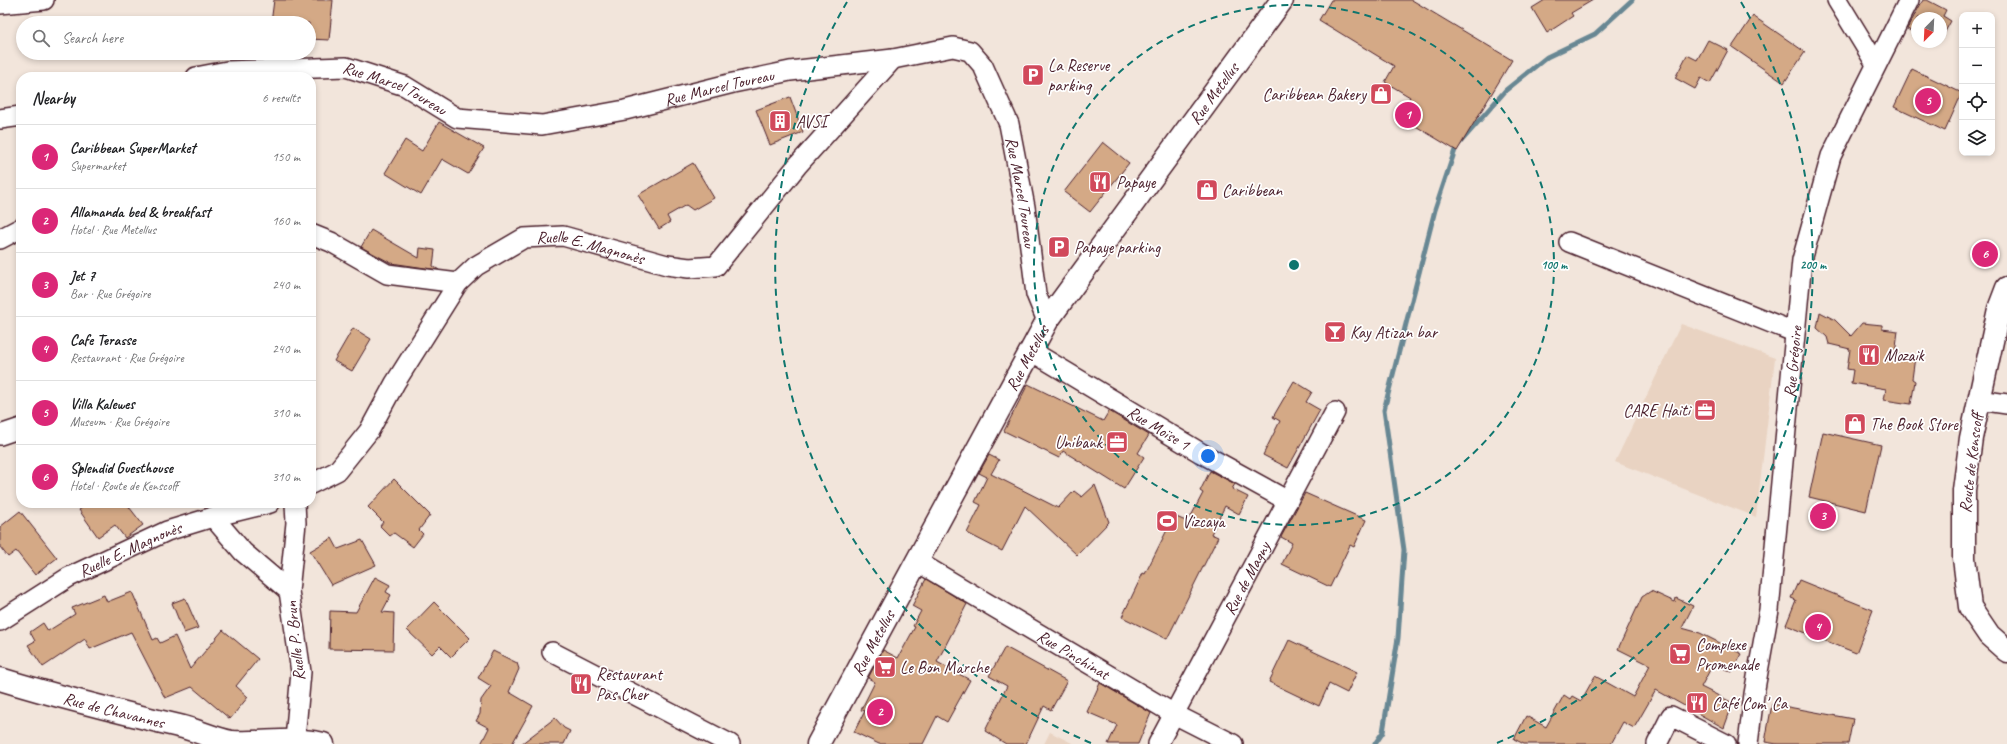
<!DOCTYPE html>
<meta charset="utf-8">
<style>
body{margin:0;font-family:Caveat,sans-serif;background:#f6f6f6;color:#202124}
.controls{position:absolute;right:12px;top:12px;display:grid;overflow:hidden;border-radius:8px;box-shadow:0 2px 6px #0003}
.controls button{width:36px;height:36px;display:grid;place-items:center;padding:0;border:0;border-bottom:1px solid #e0e0e0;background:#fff;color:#202124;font:20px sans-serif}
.compass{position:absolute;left:1911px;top:12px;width:36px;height:36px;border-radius:50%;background:#fff;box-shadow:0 2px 6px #0003;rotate:204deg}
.you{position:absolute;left:1208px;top:456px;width:14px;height:14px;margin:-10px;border:3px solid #fff;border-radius:50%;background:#1a73e8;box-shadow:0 0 0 6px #1a73e833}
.badge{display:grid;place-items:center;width:26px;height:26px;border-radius:50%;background:#db2777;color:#fff;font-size:13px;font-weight:700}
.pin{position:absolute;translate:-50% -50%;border:2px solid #fff;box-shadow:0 1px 4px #0006}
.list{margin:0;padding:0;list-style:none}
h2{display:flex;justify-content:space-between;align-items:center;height:52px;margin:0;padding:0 16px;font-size:17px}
h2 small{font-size:13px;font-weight:400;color:#757577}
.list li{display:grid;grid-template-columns:26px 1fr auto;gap:12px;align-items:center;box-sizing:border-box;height:64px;padding:0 16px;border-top:1px solid #e0e0e0}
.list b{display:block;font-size:15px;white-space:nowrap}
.list p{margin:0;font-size:13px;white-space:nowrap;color:#757577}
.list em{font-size:13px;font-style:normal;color:#757577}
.icon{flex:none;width:22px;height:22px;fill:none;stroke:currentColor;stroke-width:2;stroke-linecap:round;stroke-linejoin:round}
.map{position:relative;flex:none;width:2007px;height:744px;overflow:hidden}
.search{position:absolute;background:#fff;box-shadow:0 2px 6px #0003;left:16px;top:16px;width:300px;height:44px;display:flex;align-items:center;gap:10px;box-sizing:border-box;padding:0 14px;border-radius:22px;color:#757577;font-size:15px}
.panel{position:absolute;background:#fff;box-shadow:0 2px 6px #0003;left:16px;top:72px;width:300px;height:436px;border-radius:16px}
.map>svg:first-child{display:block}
.built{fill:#e9d3c2}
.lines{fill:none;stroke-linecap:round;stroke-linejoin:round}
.stream{stroke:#688793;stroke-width:5}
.building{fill:#d4a986;stroke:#4a1f2b}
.street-casing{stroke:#4a1f2b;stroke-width:22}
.secondary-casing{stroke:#4a1f2b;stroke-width:25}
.street{stroke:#fff;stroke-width:19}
.secondary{stroke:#fff;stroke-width:22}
.ring{fill:none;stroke:#0f766e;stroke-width:2;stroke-dasharray:7 5}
.labels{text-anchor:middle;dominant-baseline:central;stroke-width:3.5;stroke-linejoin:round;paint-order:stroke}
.poi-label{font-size:17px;fill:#4a1f2b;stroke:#fff;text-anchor:start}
.street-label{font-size:17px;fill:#4a1f2b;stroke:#fff}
.centre{fill:#0f766e;stroke:#fff;stroke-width:2}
.ring-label{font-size:12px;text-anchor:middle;font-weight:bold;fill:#0f766e;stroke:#fff;stroke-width:3.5;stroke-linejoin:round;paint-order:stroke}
</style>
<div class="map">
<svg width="2007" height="744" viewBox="0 0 2007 744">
<rect width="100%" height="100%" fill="#f2e5db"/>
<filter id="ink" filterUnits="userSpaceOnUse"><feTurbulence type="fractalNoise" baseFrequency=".025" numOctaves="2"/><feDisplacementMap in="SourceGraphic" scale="8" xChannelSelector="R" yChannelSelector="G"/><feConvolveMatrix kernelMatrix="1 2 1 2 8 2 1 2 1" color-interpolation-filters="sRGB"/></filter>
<g filter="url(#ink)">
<g class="built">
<polygon points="1681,324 1775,358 1756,517 1615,462"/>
<polygon points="1050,732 1074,744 1044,744"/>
</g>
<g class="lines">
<polyline class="stream" points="1375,744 1383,732 1398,638 1404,550 1384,410 1435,210 1456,147 1506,90 1547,57 1595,34 1632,0"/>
</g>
<g class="building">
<polygon points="274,0 333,0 329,40 309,39 309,23 271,23"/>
<polygon points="1331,0 1412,0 1512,60 1457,151 1399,116 1410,97 1385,82 1394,66 1319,20"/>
<polygon points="1545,0 1593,0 1571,13 1573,16 1547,33 1532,8"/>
<polygon points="1923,0 1927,0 1946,10 1943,16 1951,21 1941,39 1941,18 1917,18 1917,34 1907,29"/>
<polygon points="1753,16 1805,52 1784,83 1732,47"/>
<polygon points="1708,40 1728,50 1710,83 1701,78 1695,89 1675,78 1687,55 1697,60"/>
<polygon points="1912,69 1962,93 1945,131 1894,107"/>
<polygon points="790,97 803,132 770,145 756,110"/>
<polygon points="439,122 484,148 468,174 442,159 421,195 385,173 405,140 422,151"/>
<polygon points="1103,142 1129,163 1090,212 1064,192"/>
<polygon points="693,163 714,198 693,210 686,205 667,216 670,222 659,229 638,195"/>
<polygon points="371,230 419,258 420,248 435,250 433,266 439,270 391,263 361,247"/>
<polygon points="1820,312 1835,320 1851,336 1862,323 1882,325 1882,329 1898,331 1895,354 1915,357 1912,379 1915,381 1911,404 1884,400 1886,389 1851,383 1853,370 1847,369 1850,349 1829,344 1827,337 1817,328"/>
<polygon points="353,328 371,339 352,371 334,361"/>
<polygon points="1294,381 1312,392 1306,402 1320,410 1288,468 1263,455 1280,421 1273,417"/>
<polygon points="1028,384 1103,421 1109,411 1149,435 1138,453 1144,457 1124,489 1063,451 1059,458 1004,431"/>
<polygon points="1823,432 1881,445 1866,511 1809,497"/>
<polygon points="989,455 999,460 991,474 1058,508 1074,491 1082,497 1095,485 1109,522 1077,555 1025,506 1002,551 967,533 981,505 975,502 987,477 979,473"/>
<polygon points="1210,471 1235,484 1232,489 1248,497 1239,514 1225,506 1211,534 1218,537 1167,639 1122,617 1143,573 1145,574 1174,516 1188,522 1203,493 1200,491"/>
<polygon points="394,479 430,515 419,530 423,534 413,547 394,533 390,536 380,526 383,522 368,507"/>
<polygon points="1305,493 1366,520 1354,547 1350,545 1330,587 1282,564 1292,543 1281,537"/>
<polygon points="89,503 126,503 143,525 125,538 115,525 98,537 79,510"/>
<polygon points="20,511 57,558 35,575 16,551 8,557 0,547 0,527"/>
<polygon points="332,538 338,549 362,540 376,565 331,585 310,551"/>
<polygon points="375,577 390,585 386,592 391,595 382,612 394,613 393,650 329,649 330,611 356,612"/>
<polygon points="926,579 967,604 937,662 970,680 947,722 937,716 923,744 879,744 854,732 865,711 861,710 875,682 868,678 883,650 898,658 915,627 913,626 921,611 912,606"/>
<polygon points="1799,580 1873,610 1856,653 1786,625 1796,600 1791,598"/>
<polygon points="1651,591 1675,602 1676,598 1693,606 1682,628 1700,633 1742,654 1732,672 1713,664 1701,687 1733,703 1724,728 1656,690 1634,728 1623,722 1611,744 1524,744 1514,739 1526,716 1546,727 1564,695 1570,699 1572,696 1581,701 1595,676 1633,697 1650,665 1618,649 1642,597"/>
<polygon points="132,592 153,640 157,638 160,643 175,636 190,669 223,630 258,659 236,686 248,697 230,719 192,687 165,698 131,632 90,649 85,639 43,667 28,645 35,641 30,632 43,623 48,631 75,614 72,608 104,595 107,602"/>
<polygon points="185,598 198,628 184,633 172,603"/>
<polygon points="434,602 470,638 451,657 440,646 432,654 407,630"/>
<polygon points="1289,640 1357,672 1347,693 1329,684 1319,706 1269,682"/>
<polygon points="1005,647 1067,681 1051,710 1044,706 1026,744 1006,744 985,731 1007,686 989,676"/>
<polygon points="493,651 517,663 519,669 509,692 533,706 512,744 481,744 489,728 476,721 480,714 481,700 491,686 478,678"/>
<polygon points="1100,683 1151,713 1138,744 1108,744 1117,725 1087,712"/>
<polygon points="1772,704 1853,719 1848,744 1777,744 1765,742"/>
<polygon points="555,718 564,728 570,731 564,744 521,744"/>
</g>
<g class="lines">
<g class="street-casing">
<g id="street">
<polyline points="1837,0 1876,64"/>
<polyline points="0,4 44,0"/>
<path id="s1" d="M 196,77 L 227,71 L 346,67 L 405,86 L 457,118 L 542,125 L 625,110 L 733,83 L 790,71 L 893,59 L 953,47 L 970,51 L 983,66 L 1009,124 L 1025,207 L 1036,294 L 1047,321"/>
<polyline points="0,119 21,116"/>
<polyline points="311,234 331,242 387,274 458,283"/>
<polyline points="0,239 21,228"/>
<polyline points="1569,242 1794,332"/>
<path id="s2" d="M 1031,351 L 1201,453 L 1288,501"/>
<polyline points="1979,400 2007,404"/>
<polyline points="0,435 21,428"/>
<path id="s3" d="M 311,484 L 337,471 L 369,431 L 395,383 L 458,283 L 476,266 L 524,238 L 563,236 L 667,265 L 689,268 L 716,266 L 797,166 L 893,59"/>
<polyline points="213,517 243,552 289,591"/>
<path id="s4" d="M 916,561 L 1174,714 L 1233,744"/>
<path id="s5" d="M 0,621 L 69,577 L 167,531 L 213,517 L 270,503"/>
<polyline points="552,652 730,744"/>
<polyline points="295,740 301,672 289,591 296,523 295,503"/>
<path id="s6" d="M 1158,744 L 1335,412"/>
<polyline points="1657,744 1671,716 1726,744"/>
<path id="s7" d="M 1748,744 L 1754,694 L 1769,610 L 1802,260 L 1831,156 L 1909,0"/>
</g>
</g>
<g class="secondary-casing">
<g id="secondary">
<polyline points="2007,288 1999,309 1971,438 1964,490 1964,558 1970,607 1989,635 2007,651"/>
<path id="s8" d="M 0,679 C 59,697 119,712 179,726 C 197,730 214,739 232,742 C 262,744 292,737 323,744"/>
<path id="s9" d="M 818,744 L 1047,321 L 1282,0"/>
</g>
</g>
<use href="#street" class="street"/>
<use href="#secondary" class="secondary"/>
</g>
</g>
<g class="ring">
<circle cx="1294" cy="265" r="260"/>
<path d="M1091 743A519 519 0 0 1 847 2M1741 2A519 519 0 0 1 1497 743"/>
</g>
<defs>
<g id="parking-square" transform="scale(1.15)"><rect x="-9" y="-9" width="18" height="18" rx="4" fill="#d1495b" stroke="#fff"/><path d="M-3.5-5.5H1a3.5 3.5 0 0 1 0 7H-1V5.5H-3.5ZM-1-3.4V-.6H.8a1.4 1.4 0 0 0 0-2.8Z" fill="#fff"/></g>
<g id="shop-square" transform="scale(1.15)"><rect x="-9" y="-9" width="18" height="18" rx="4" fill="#d1495b" stroke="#fff"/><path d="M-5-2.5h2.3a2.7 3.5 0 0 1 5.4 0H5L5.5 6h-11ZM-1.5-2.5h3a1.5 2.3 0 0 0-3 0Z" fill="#fff"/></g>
<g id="building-square" transform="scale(1.15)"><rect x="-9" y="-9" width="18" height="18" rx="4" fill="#d1495b" stroke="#fff"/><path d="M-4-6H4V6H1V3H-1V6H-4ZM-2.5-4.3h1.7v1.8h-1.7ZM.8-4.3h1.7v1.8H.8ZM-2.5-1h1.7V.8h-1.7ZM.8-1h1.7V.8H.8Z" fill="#fff"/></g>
<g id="restaurant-square" transform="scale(1.15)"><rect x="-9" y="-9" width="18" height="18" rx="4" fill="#d1495b" stroke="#fff"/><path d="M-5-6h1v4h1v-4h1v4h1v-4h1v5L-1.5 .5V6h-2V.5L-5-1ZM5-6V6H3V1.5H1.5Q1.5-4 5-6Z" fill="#fff"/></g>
<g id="bar-square" transform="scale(1.15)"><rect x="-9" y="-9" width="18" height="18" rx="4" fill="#d1495b" stroke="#fff"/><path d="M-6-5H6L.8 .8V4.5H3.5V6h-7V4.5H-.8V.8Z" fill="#fff"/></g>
<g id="office-square" transform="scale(1.15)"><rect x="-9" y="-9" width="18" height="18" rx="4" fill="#d1495b" stroke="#fff"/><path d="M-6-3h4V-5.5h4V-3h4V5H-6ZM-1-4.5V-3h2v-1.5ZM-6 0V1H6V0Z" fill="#fff"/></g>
<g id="stadium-square" transform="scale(1.15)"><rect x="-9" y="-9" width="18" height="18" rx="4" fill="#d1495b" stroke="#fff"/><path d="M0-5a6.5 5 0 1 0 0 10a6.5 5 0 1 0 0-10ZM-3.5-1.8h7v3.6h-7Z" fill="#fff"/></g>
<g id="supermarket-square" transform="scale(1.15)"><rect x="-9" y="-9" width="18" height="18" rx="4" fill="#d1495b" stroke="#fff"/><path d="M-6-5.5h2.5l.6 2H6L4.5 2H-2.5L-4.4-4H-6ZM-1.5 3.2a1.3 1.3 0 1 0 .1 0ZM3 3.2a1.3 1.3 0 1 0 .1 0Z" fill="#fff"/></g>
</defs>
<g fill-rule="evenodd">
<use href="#parking-square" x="1033" y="75"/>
<use href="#shop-square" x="1381" y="94"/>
<use href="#building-square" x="780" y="121"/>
<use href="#restaurant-square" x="1100" y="182"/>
<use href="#shop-square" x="1207" y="190"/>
<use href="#parking-square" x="1059" y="247"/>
<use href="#bar-square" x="1335" y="332"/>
<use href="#restaurant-square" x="1869" y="355"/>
<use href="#office-square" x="1705" y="410"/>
<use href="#shop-square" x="1855" y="424"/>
<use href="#office-square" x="1117" y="442"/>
<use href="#stadium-square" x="1167" y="521"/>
<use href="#supermarket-square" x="1680" y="654"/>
<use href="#supermarket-square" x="885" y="667"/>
<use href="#restaurant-square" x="581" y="684"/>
<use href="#restaurant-square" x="1697" y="703"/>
</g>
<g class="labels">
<g class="poi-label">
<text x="1048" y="65">La Reserve<tspan x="1048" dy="20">parking</tspan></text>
<text x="1366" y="94" text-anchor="end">Caribbean Bakery</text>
<text x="796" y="121">AVSI</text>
<text x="1116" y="182">Papaye</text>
<text x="1222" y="190">Caribbean</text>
<text x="1074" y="247">Papaye parking</text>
<text x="1350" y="332">Kay Atizan bar</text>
<text x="1884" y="355">Mozaik</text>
<text x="1690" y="410" text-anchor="end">CARE Haiti</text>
<text x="1870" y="424">The Book Store</text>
<text x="1102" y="442" text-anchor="end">Unibank</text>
<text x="1182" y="521">Vizcaya</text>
<text x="1696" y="644">Complexe<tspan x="1696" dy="20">Promenade</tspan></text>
<text x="900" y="667">Le Bon Marche</text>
<text x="596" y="674">Restaurant<tspan x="596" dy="20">Pas Cher</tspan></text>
<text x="1712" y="703">Café Com' Ca</text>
</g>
<g class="street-label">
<text stroke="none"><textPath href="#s1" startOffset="540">Rue Marcel Toureau</textPath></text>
<text stroke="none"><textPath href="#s1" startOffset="204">Rue Marcel Toureau</textPath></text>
<text stroke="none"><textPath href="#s9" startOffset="763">Rue Metellus</textPath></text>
<text stroke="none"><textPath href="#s1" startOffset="948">Rue Marcel Toureau</textPath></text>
<text stroke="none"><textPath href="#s3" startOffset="401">Ruelle E. Magnonès</textPath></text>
<text stroke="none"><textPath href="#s9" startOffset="439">Rue Metellus</textPath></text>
<text stroke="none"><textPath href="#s7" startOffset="385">Rue Grégoire</textPath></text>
<text stroke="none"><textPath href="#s2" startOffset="149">Rue Moïse 1</textPath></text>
<text transform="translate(1971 463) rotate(-83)">Route de Kenscoff</text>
<text stroke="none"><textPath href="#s5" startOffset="149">Ruelle E. Magnonès</textPath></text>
<text stroke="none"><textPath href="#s6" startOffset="188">Rue de Magny</textPath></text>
<text transform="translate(295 641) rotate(-96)">Ruelle P. Brun</text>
<text stroke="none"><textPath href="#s9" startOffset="115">Rue Metellus</textPath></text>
<text stroke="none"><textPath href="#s4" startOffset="183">Rue Pinchinat</textPath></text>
<text stroke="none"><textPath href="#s8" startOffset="118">Rue de Chavannes</textPath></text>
</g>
</g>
<circle cx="1294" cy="265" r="6" class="centre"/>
<g class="ring-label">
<text x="1554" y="269">100 m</text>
<text x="1813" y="269">200 m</text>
</g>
</svg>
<div class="controls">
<button>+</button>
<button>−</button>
<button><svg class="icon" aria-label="locate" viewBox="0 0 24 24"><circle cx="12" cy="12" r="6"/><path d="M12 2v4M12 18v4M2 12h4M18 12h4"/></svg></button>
<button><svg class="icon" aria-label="layers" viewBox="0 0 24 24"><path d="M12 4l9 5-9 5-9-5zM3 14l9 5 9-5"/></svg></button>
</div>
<svg class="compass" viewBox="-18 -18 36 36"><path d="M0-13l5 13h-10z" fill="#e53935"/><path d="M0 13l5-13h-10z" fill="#757577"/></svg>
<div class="you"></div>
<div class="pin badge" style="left:1408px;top:115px">1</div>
<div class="pin badge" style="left:880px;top:712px">2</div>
<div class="pin badge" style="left:1823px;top:516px">3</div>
<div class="pin badge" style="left:1818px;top:627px">4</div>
<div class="pin badge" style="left:1928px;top:101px">5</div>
<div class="pin badge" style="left:1985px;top:254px">6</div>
<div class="search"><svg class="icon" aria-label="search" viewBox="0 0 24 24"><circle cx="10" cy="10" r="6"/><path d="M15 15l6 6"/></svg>Search here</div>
<section class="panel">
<h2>Nearby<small>6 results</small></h2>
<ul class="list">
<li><span class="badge">1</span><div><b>Caribbean SuperMarket</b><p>Supermarket</p></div><em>150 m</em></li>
<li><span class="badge">2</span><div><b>Allamanda bed &amp; breakfast</b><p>Hotel · Rue Metellus</p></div><em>160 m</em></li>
<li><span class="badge">3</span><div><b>Jet 7</b><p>Bar · Rue Grégoire</p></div><em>240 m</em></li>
<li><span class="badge">4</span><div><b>Cafe Terasse</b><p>Restaurant · Rue Grégoire</p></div><em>240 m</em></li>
<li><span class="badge">5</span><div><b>Villa Kalewes</b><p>Museum · Rue Grégoire</p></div><em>310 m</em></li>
<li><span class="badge">6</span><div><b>Splendid Guesthouse</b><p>Hotel · Route de Kenscoff</p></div><em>310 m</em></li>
</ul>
</section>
</div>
